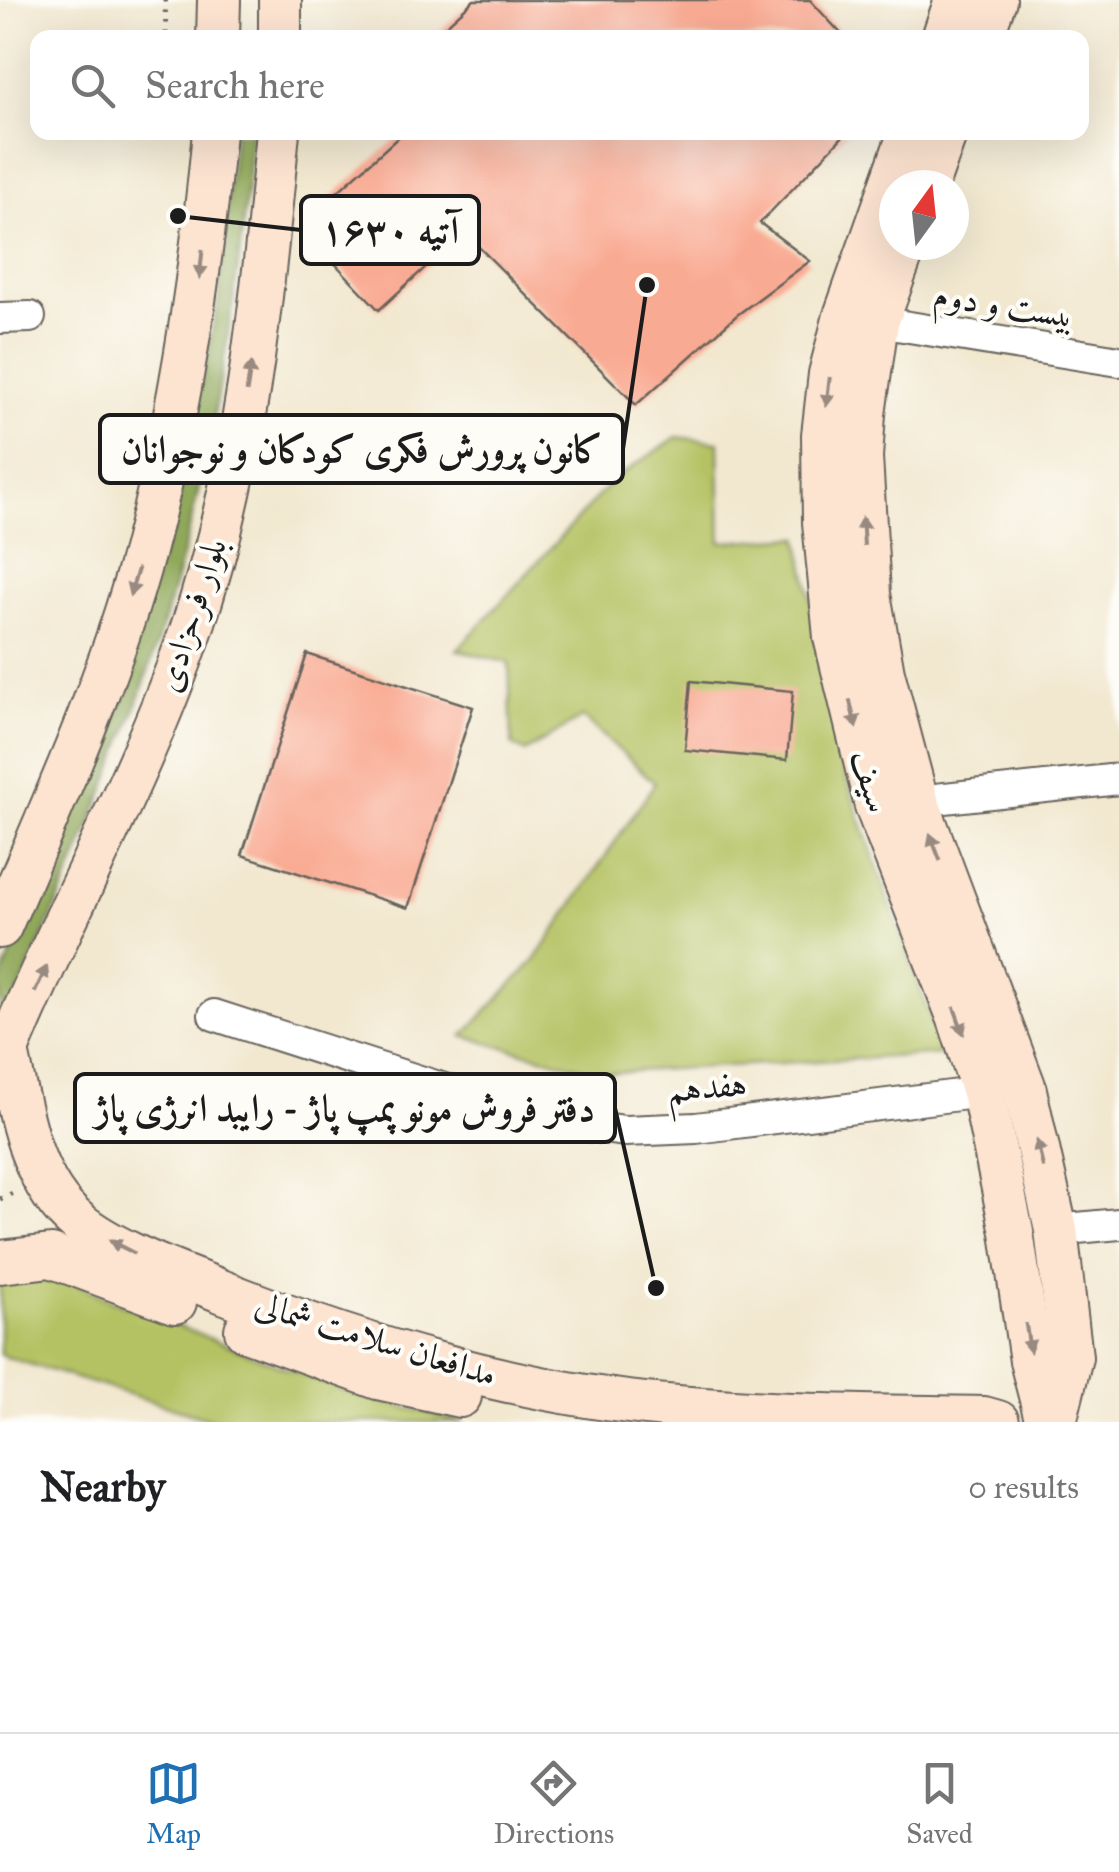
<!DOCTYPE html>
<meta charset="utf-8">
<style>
body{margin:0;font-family:"IM FELL Great Primer",Amiri,serif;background:#f2f2f2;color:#202124}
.compass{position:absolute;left:879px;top:170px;width:90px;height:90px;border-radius:50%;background:#fff;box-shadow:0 10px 40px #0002;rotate:15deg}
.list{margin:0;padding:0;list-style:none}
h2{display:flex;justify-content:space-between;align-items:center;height:130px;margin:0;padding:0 40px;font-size:42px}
h2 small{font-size:32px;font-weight:400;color:#757577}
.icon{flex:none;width:55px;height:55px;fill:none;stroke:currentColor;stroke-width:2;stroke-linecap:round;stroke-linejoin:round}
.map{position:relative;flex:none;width:1119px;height:1422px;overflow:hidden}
.search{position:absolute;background:#fff;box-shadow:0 10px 40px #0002;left:30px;right:30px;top:30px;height:110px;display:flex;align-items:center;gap:25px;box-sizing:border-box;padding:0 35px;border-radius:20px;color:#757577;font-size:38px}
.sheet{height:310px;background:#fff}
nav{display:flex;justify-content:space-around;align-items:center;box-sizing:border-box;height:140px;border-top:2px solid #e0e0e0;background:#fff;font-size:28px;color:#757577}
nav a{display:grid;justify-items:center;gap:5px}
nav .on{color:#1f6fb2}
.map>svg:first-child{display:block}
.green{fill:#b5c264;stroke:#686f40;stroke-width:2.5}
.forest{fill:#90a85a;stroke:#56623b;stroke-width:2.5}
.building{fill:#f9aa93}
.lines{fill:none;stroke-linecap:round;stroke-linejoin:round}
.street-casing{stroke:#67635b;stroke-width:34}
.secondary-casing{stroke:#67635b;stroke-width:46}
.path{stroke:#67635b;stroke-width:5;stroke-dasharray:2.5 8;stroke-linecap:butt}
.street{stroke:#fff;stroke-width:30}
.secondary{stroke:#fde4d1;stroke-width:42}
.oneway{fill:#988a80}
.labels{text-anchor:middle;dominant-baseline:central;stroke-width:8;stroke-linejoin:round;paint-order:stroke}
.street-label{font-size:35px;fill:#1c1c1c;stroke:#fdfcf7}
.leader{fill:none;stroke:#1c1c1c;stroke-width:4}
.callout-dot{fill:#1c1c1c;stroke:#fdfcf7;stroke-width:4}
.callout{fill:#fdfcf7;stroke:#1c1c1c;stroke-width:4}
.callout-label{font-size:38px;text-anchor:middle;font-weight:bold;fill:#1c1c1c}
</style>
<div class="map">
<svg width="1119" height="1422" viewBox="0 0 1119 1422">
<rect width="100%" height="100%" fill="#fdfcf7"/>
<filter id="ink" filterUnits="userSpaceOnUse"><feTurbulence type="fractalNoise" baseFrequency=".01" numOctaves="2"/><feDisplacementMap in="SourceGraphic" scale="20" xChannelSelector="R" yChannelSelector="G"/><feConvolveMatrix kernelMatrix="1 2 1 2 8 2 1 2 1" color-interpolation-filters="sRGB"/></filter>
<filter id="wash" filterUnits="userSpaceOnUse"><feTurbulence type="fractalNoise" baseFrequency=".0048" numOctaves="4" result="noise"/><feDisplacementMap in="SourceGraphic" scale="40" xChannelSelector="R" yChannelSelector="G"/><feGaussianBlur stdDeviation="2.25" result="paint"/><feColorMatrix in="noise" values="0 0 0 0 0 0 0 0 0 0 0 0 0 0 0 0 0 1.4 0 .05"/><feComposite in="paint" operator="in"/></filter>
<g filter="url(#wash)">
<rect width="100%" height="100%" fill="#f2e8d0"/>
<g class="green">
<polygon points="677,437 719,442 721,542 799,537 844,772 943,1054 601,1073 463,1036 536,959 655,783 583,717 525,752 512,745 509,663 457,650 613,480"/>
<polygon points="42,1266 108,1299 356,1395 464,1422 220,1422 0,1355 0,1273"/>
</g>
<path class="forest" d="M 234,133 L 252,133 C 236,328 201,526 134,712 C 95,821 47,928 0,1035 L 0,981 L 91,766 L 175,512 L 218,301 Z"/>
<g id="blocks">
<g class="building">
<polygon points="474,0 810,0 845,38 432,38"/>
<polygon points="404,132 847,132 760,223 810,261 737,315 636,405 464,232 379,310 327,255 325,203"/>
<polygon points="307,654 473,707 408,908 242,855"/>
<polygon points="691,681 793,691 787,760 685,750"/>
</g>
</g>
</g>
<g filter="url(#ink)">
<use href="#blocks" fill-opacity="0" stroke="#67635b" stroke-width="2.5"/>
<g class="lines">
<g class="street-casing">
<g id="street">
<polyline points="0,318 30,317"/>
<polyline points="860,319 1119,361"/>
<polyline points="917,801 1119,779"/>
<polyline points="214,1015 541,1120 625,1131 696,1128 983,1092"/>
<polyline points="1056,1230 1119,1224"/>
</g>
</g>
<g class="secondary-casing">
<g id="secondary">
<polyline points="218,38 219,0"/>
<polyline points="280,38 280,0"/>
<polyline points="943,38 956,0"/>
<polyline points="981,38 995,0"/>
<polyline points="910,132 845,316 830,374 823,435 824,522 835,637 876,806 959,1019 983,1092 1012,1232 1031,1361 1047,1422"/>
<polyline points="927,185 946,132"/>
<polyline points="905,245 877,322 864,414 861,457 869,594 883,673 917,801 1024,1086 1056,1230 1071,1357 1055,1422"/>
<path d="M 0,927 C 53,804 109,681 144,551 C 180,414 201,274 214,132"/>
<path d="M 7,1051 C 20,1110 29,1182 78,1222 C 112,1251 179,1274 221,1291 C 359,1346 518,1393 666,1406 C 772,1416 878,1416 984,1418 L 998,1422"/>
<path d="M 0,1067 C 60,920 138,783 191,631 C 246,471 262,299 278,132"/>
<polyline points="0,1262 51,1256 175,1302"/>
<polyline points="246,1330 378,1378 460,1396"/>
</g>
</g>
<g class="path">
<polyline points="165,0 166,34"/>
<polyline points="0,1199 15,1192"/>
</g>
<use href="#street" class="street"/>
<use href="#secondary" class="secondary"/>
</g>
<defs><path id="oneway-solid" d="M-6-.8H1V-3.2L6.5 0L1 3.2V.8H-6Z" transform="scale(2.5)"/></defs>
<g class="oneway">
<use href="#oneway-solid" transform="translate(201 264) rotate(96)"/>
<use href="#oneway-solid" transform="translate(249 377) rotate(-81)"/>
<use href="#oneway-solid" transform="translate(828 392) rotate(97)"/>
<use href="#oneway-solid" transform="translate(863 531) rotate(-94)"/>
<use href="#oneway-solid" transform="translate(134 582) rotate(107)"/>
<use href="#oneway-solid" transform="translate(853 714) rotate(77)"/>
<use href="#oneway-solid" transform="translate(935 847) rotate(-111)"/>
<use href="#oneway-solid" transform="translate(41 979) rotate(-65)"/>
<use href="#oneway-solid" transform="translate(959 1021) rotate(70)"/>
<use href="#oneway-solid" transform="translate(1040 1154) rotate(-103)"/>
<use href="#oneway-solid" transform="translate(122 1247) rotate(-153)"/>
<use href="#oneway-solid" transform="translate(1028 1338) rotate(81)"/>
</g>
</g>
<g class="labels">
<g class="street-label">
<text transform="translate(1004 305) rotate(9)">بیست و دوم</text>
<text transform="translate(191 615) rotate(-72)">بلوار فرحزادی</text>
<text transform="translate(871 781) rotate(74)">سیف</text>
<text transform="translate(707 1087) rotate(-5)">هفدهم</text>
<text transform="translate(376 1339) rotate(17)">مدافعان سلامت شمالی</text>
</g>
</g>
<path class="leader" d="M178 216L301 230M647 285L623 449M656 1288L615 1108"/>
<g class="callout-dot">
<circle cx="178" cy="216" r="10"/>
<circle cx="647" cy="285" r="10"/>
<circle cx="656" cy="1288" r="10"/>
</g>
<g class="callout">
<rect x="301" y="196" width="178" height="68" rx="10"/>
<rect x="100" y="415" width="523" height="68" rx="10"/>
<rect x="75" y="1074" width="540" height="68" rx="10"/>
</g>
<g class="callout-label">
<text x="390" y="243">آتیه ۱۶۳۰</text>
<text x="362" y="462">کانون پرورش فکری کودکان و نوجوانان</text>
<text x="345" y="1121">دفتر فروش مونو پمپ پاژ - رایبد انرژی پاژ</text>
</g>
</svg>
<svg class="compass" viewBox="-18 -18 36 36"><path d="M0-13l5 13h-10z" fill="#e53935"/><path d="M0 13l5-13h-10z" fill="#757577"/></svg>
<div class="search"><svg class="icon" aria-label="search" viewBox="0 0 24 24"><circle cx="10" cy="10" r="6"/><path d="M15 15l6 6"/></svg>Search here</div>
</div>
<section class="sheet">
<h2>Nearby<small>0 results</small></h2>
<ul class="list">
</ul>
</section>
<nav>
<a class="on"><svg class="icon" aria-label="map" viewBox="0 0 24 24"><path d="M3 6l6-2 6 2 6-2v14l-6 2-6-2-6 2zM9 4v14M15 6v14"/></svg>Map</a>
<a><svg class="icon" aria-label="directions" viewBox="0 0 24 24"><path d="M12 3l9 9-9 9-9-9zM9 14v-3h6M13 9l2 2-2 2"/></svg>Directions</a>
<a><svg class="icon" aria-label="saved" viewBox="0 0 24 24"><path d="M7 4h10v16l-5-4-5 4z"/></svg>Saved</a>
</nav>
